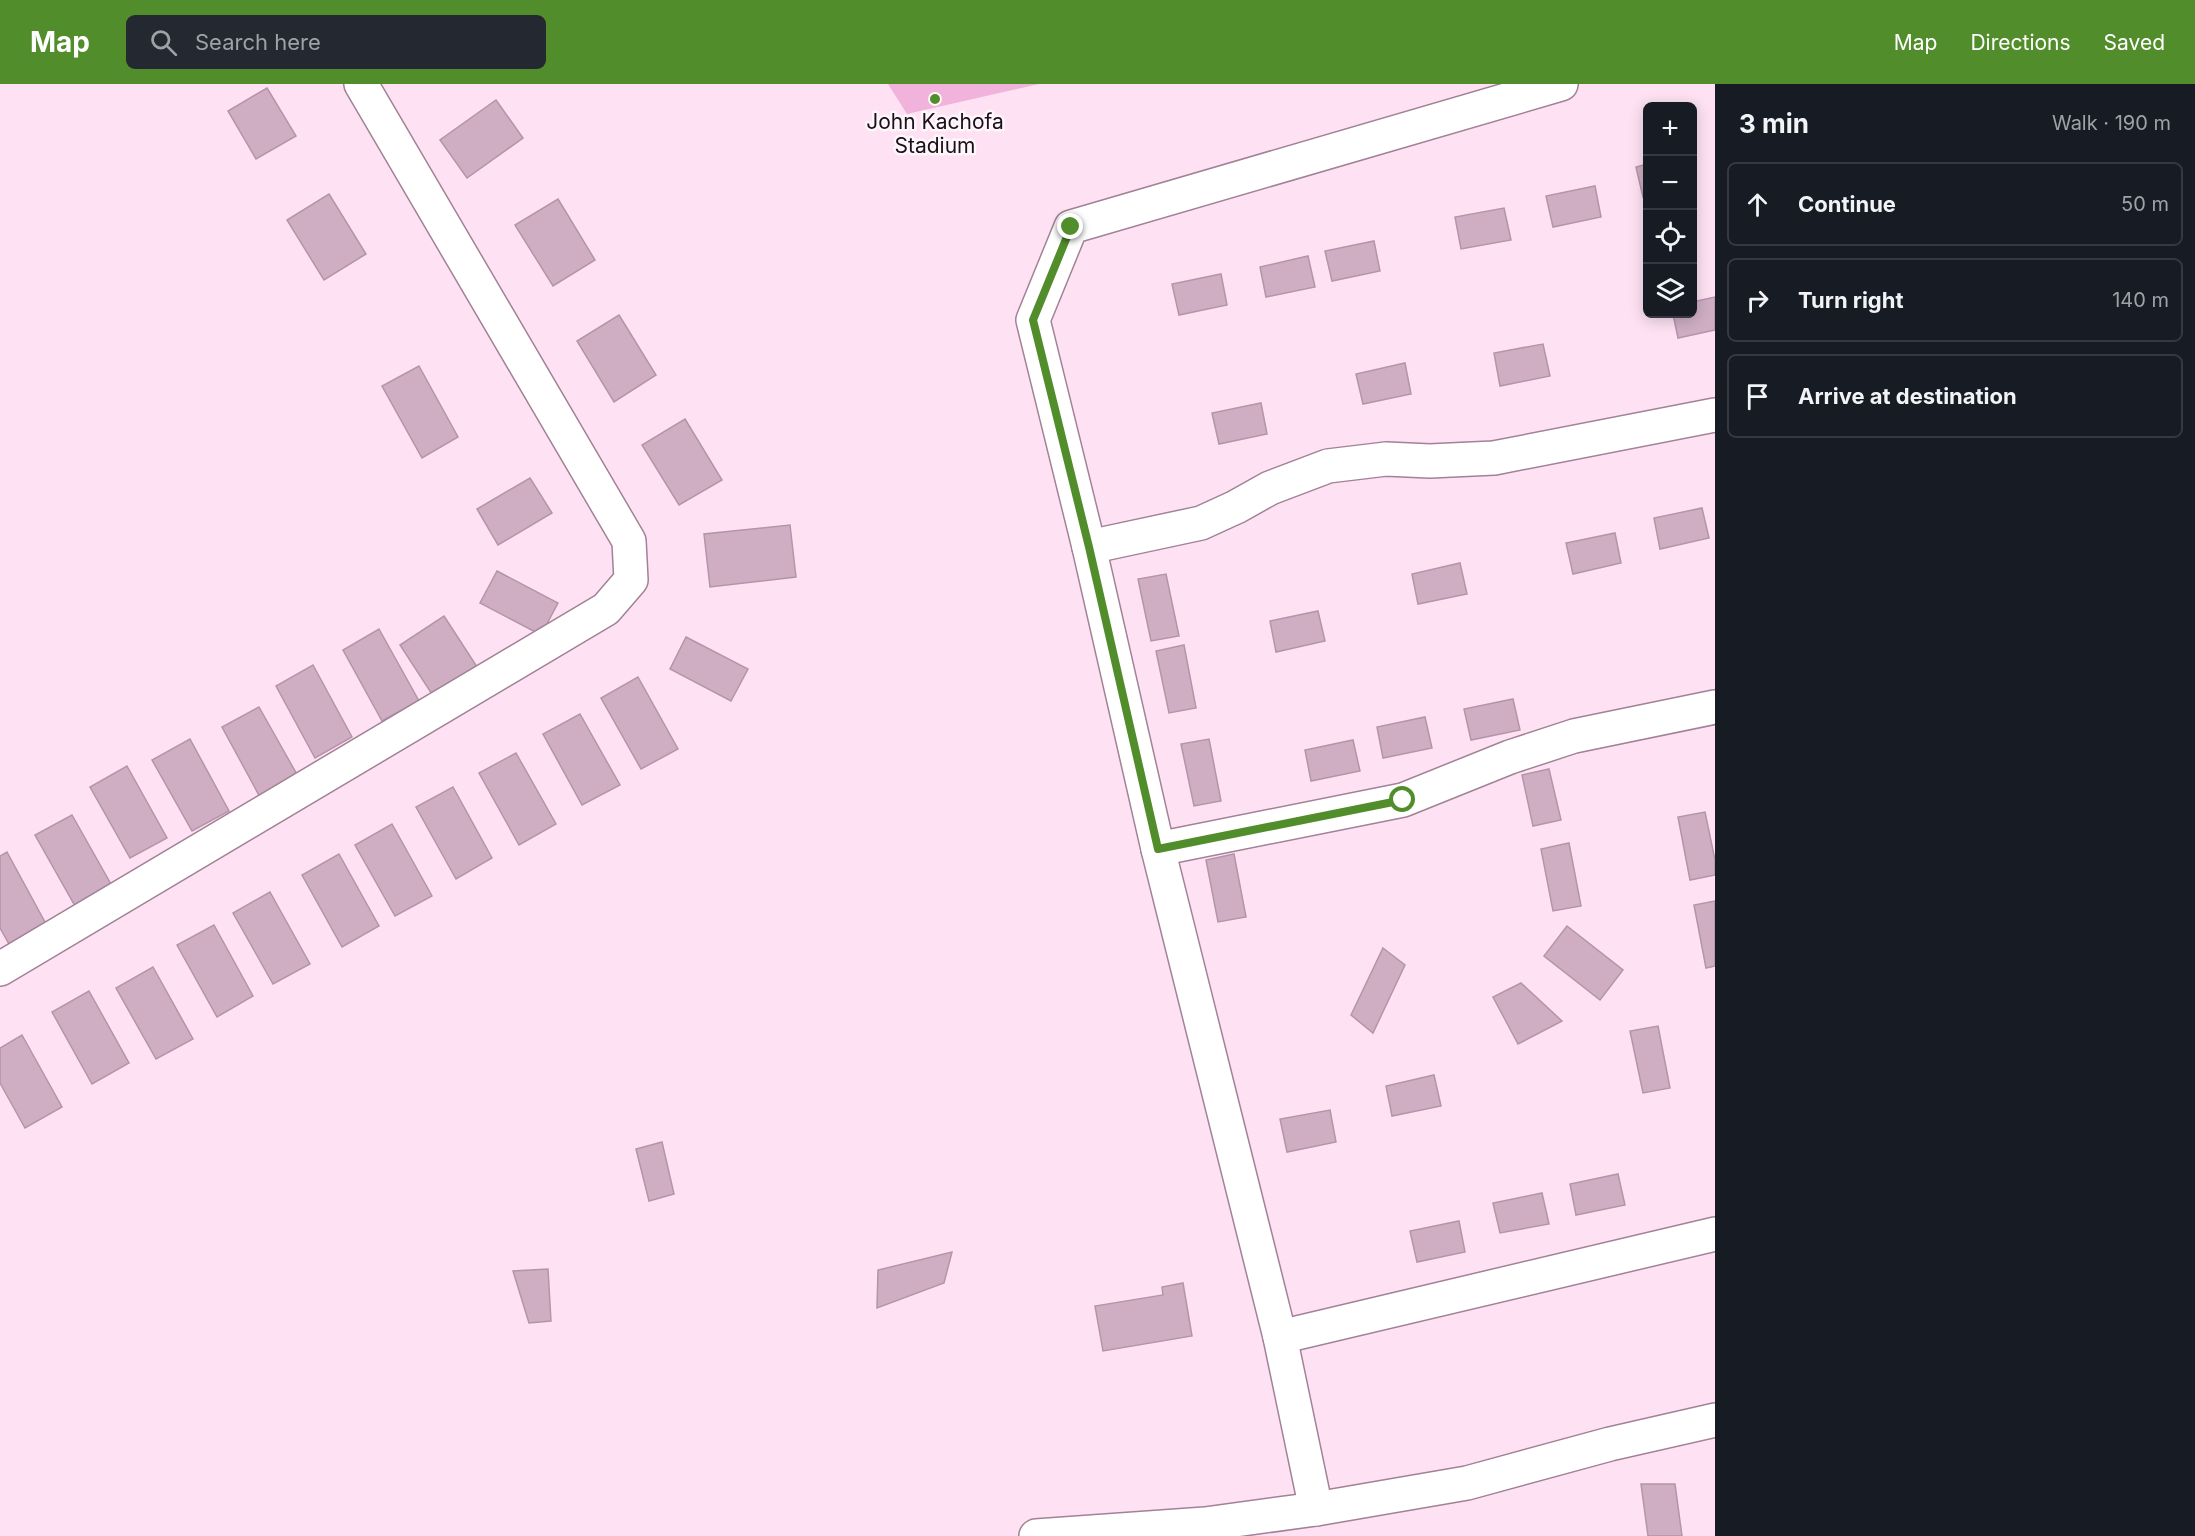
<!DOCTYPE html>
<meta charset="utf-8">
<style>
body{margin:0;font-family:Inter,sans-serif;background:#242831;color:#f1f3f6}
.controls{position:absolute;right:18px;top:18px;display:grid;overflow:hidden;border-radius:9px;box-shadow:0 3px 15px #0003}
.controls button{width:54px;height:54px;display:grid;place-items:center;padding:0;border:0;border-bottom:2px solid #363941;background:#171b24;color:#f1f3f6;font:30px sans-serif}
.stop{position:absolute;width:18px;height:18px;margin:-14px;border:4px solid #528d2b;border-radius:50%;background:#fff}
.stop.end{background:#528d2b;border-color:#fff;box-shadow:0 2px 6px #0008}
.list{margin:0;padding:0;list-style:none}
h2{display:flex;justify-content:space-between;align-items:center;height:78px;margin:0;padding:0 24px;font-size:26px}
h2 small{font-size:20px;font-weight:400;color:#9ea1a6}
.list li{display:grid;grid-template-columns:39px 1fr auto;gap:18px;align-items:center;box-sizing:border-box;height:84px;margin:0 12px 12px;padding:0 12px;border:2px solid #363941;border-radius:9px}
.list b{display:block;font-size:22px;white-space:nowrap}
.list em{font-size:20px;font-style:normal;color:#9ea1a6}
.icon{flex:none;width:33px;height:33px;fill:none;stroke:currentColor;stroke-width:2;stroke-linecap:round;stroke-linejoin:round}
.map{position:relative;flex:none;width:1715px;height:1452px;overflow:hidden}
header{display:flex;align-items:center;gap:36px;box-sizing:border-box;height:84px;padding:0 30px;background:#528d2b;color:#fff}
header strong{font-size:28px}
nav{display:flex;gap:33px;margin-inline-start:auto;font-size:21px}
.search{width:420px;height:54px;background:#242831;display:flex;align-items:center;gap:15px;box-sizing:border-box;padding:0 21px;border-radius:9px;color:#9ea1a6;font-size:22px}
main{display:flex}
aside{flex:1;background:#171b24}
.map>svg:first-child{display:block}
.green{fill:#f1b3db}
.building{fill:#cfaec3;stroke:#b594a9;stroke-width:1.5}
.lines{fill:none;stroke-linecap:round;stroke-linejoin:round}
.minor-casing{stroke:#a18296;stroke-width:36}
.tertiary-casing{stroke:#a18296;stroke-width:36}
.minor{stroke:#fff;stroke-width:33}
.tertiary{stroke:#fff;stroke-width:33}
.route{stroke:#528d2b;stroke-width:8}
.poi-dot{fill:#528d2b;stroke:#fdf6fb;stroke-width:2}
.labels{text-anchor:middle;dominant-baseline:central;stroke-width:5;stroke-linejoin:round;paint-order:stroke}
.poi-label{font-size:21px;fill:#1c1018;stroke:#fdf6fb}
</style>
<header>
<strong>Map</strong>
<div class="search"><svg class="icon" aria-label="search" viewBox="0 0 24 24"><circle cx="10" cy="10" r="6"/><path d="M15 15l6 6"/></svg>Search here</div>
<nav><a>Map</a><a>Directions</a><a>Saved</a></nav>
</header>
<main>
<div class="map">
<svg width="1715" height="1452" viewBox="0 0 1715 1452">
<rect width="100%" height="100%" fill="#fee2f3"/>
<polygon class="green" points="888,0 1039,0 907,30"/>
<g class="building">
<polygon points="267,4 296,52 256,75 228,27"/>
<polygon points="496,16 523,54 467,94 440,56"/>
<polygon points="1648,80 1648,112 1643,113 1636,83"/>
<polygon points="1595,102 1601,133 1553,143 1546,112"/>
<polygon points="329,110 366,170 324,196 287,136"/>
<polygon points="558,115 595,176 553,202 515,141"/>
<polygon points="1504,124 1511,156 1461,165 1455,133"/>
<polygon points="1374,157 1380,187 1332,197 1325,167"/>
<polygon points="1308,172 1315,203 1266,213 1260,183"/>
<polygon points="1221,190 1227,221 1179,231 1172,200"/>
<polygon points="1715,213 1715,246 1678,254 1673,230 1692,230 1692,218"/>
<polygon points="619,231 656,291 614,318 577,257"/>
<polygon points="1543,260 1550,292 1500,302 1494,269"/>
<polygon points="1405,279 1411,310 1363,320 1356,290"/>
<polygon points="419,282 458,353 422,374 382,302"/>
<polygon points="1261,319 1267,350 1219,360 1212,329"/>
<polygon points="685,335 722,396 679,421 642,361"/>
<polygon points="530,394 552,429 498,461 477,425"/>
<polygon points="1702,424 1709,454 1660,465 1654,434"/>
<polygon points="790,441 796,493 710,503 704,450"/>
<polygon points="1615,449 1621,479 1573,490 1566,459"/>
<polygon points="1460,479 1467,510 1418,520 1412,490"/>
<polygon points="497,487 558,519 541,551 480,519"/>
<polygon points="1166,490 1179,552 1151,557 1138,495"/>
<polygon points="1318,527 1325,557 1276,568 1270,537"/>
<polygon points="444,532 483,592 439,621 400,561"/>
<polygon points="379,545 419,617 382,637 343,566"/>
<polygon points="686,553 748,585 731,617 670,585"/>
<polygon points="1184,561 1196,624 1169,629 1156,567"/>
<polygon points="313,581 352,653 315,674 276,602"/>
<polygon points="638,593 678,665 641,685 601,614"/>
<polygon points="1513,615 1520,646 1471,656 1464,625"/>
<polygon points="259,623 299,694 261,715 222,643"/>
<polygon points="580,630 620,701 582,721 543,650"/>
<polygon points="1425,633 1432,664 1383,674 1377,643"/>
<polygon points="190,655 229,727 192,747 152,676"/>
<polygon points="1209,655 1221,717 1194,722 1181,660"/>
<polygon points="1353,656 1360,687 1311,697 1305,666"/>
<polygon points="516,669 556,740 519,761 479,689"/>
<polygon points="127,682 167,754 130,774 90,703"/>
<polygon points="1549,685 1561,736 1533,742 1522,691"/>
<polygon points="453,703 492,774 456,795 416,723"/>
<polygon points="1705,728 1715,776 1715,791 1690,796 1678,733"/>
<polygon points="72,731 112,802 75,822 35,751"/>
<polygon points="392,740 432,812 395,832 355,761"/>
<polygon points="1569,759 1581,822 1553,827 1541,765"/>
<polygon points="7,768 46,840 9,860 0,844 0,772"/>
<polygon points="339,770 379,842 342,863 302,791"/>
<polygon points="1234,770 1246,833 1218,838 1206,776"/>
<polygon points="270,808 310,880 273,900 233,829"/>
<polygon points="1715,817 1715,882 1706,884 1694,821"/>
<polygon points="214,841 253,912 217,933 177,861"/>
<polygon points="1567,842 1623,886 1600,916 1544,872"/>
<polygon points="1383,864 1405,881 1373,949 1351,931"/>
<polygon points="153,883 193,955 156,975 116,904"/>
<polygon points="1521,899 1562,937 1518,960 1493,913"/>
<polygon points="89,907 129,979 92,1000 52,928"/>
<polygon points="1658,942 1670,1004 1643,1009 1630,947"/>
<polygon points="22,951 62,1023 25,1044 0,999 0,964"/>
<polygon points="1434,991 1441,1022 1392,1032 1386,1002"/>
<polygon points="1330,1026 1336,1058 1287,1068 1280,1035"/>
<polygon points="662,1058 674,1110 649,1117 636,1065"/>
<polygon points="1618,1090 1625,1121 1576,1131 1570,1100"/>
<polygon points="1542,1109 1549,1140 1500,1149 1493,1119"/>
<polygon points="1459,1137 1465,1168 1417,1178 1410,1147"/>
<polygon points="952,1168 944,1199 877,1224 878,1186"/>
<polygon points="548,1185 551,1237 529,1239 513,1187"/>
<polygon points="1183,1199 1192,1252 1103,1267 1095,1222 1163,1211 1162,1203"/>
<polygon points="1641,1400 1675,1400 1682,1452 1648,1452"/>
</g>
<g class="lines">
<g class="minor-casing">
<g id="minor">
<polyline points="1089,463 1201,439 1236,423 1270,404 1328,382 1386,375 1430,377 1494,374 1715,331"/>
<polyline points="1158,765 1403,716 1510,673 1574,652 1715,623"/>
<polyline points="0,885 606,525 631,496 629,457 361,0"/>
<polyline points="1280,1253 1715,1150"/>
<polyline points="1316,1425 1280,1253 1158,765 1089,463 1033,236 1071,143 1561,0"/>
</g>
</g>
<g class="tertiary-casing">
<polyline id="tertiary" points="1036,1452 1205,1440 1316,1425 1467,1399 1610,1360 1715,1336"/>
</g>
<use href="#minor" class="minor"/>
<use href="#tertiary" class="tertiary"/>
</g>
<g class="lines">
<polyline class="route" points="1071,143 1033,236 1089,463 1158,765 1403,716"/>
</g>
<circle class="poi-dot" cx="935" cy="15" r="6"/>
<g class="labels">
<g class="poi-label">
<text x="935" y="37">John Kachofa<tspan x="935" dy="24">Stadium</tspan></text>
</g>
</g>
</svg>
<div class="controls">
<button>+</button>
<button>−</button>
<button><svg class="icon" aria-label="locate" viewBox="0 0 24 24"><circle cx="12" cy="12" r="6"/><path d="M12 2v4M12 18v4M2 12h4M18 12h4"/></svg></button>
<button><svg class="icon" aria-label="layers" viewBox="0 0 24 24"><path d="M12 4l9 5-9 5-9-5zM3 14l9 5 9-5"/></svg></button>
</div>
<div class="stop" style="left:1403px;top:716px"></div>
<div class="stop end" style="left:1071px;top:143px"></div>
</div>
<aside>
<h2>3 min<small>Walk · 190 m</small></h2>
<ul class="list">
<li><svg class="icon" aria-label="ahead" viewBox="0 0 24 24"><path d="M12 20V5M6 11l6-6 6 6"/></svg><div><b>Continue</b></div><em>50 m</em></li>
<li><svg class="icon" aria-label="right" viewBox="0 0 24 24"><path d="M7 20v-9h11M14 6l5 5-5 5"/></svg><div><b>Turn right</b></div><em>140 m</em></li>
<li><svg class="icon" aria-label="arrive" viewBox="0 0 24 24"><path d="M6 21V4h12l-3 4 3 4H6"/></svg><div><b>Arrive at destination</b></div></li>
</ul>
</aside>
</main>
